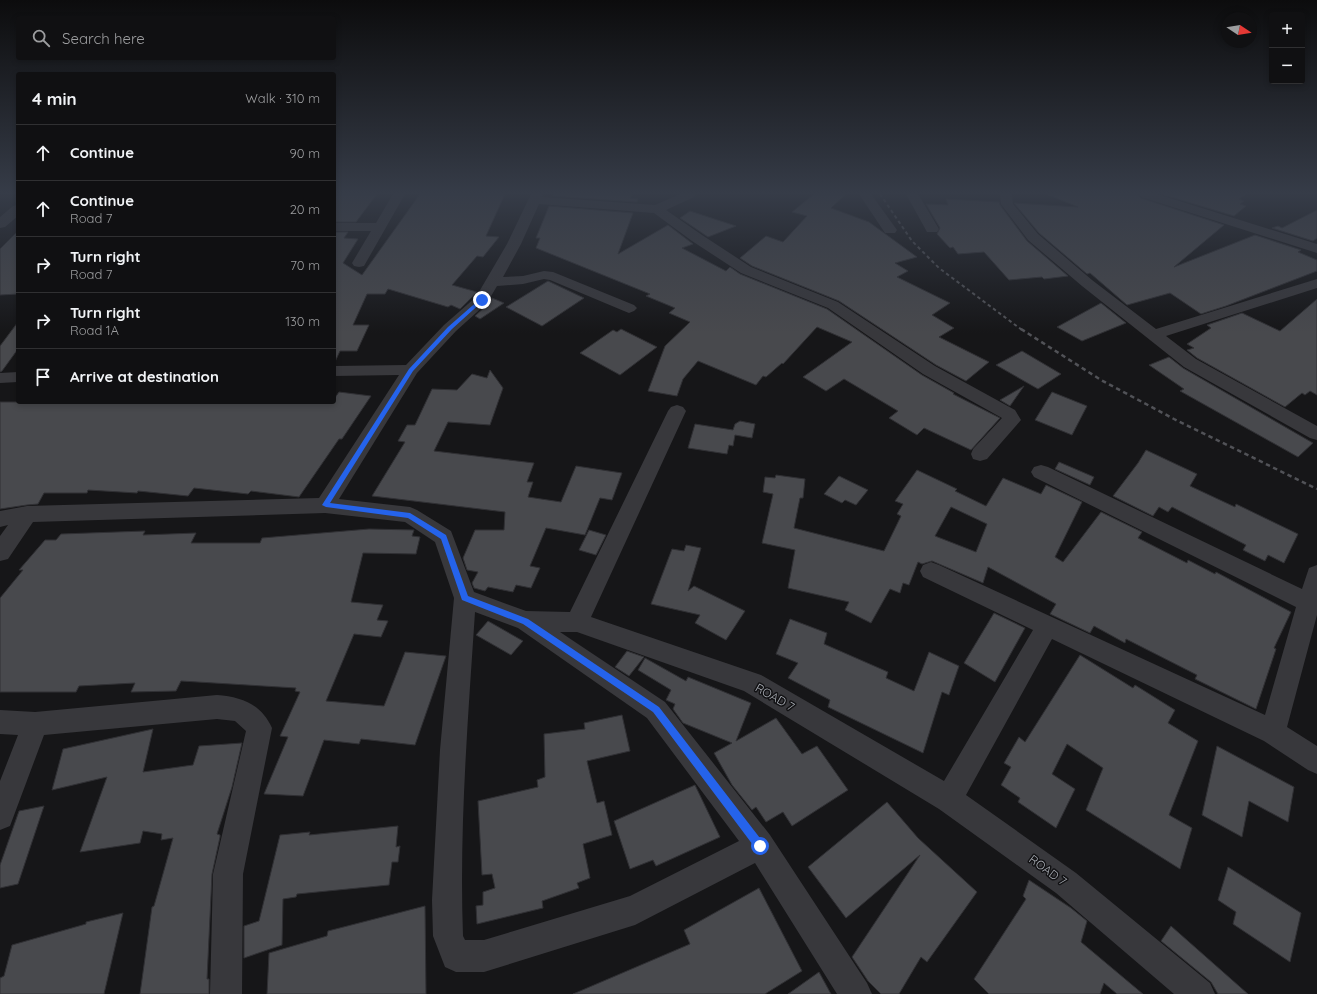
<!DOCTYPE html>
<meta charset="utf-8">
<style>
body{margin:0;font-family:Quicksand,sans-serif;background:#19191b;color:#f1f3f6}
.controls{position:absolute;right:12px;top:12px;display:grid;overflow:hidden;border-radius:4px;box-shadow:0 2px 6px #0003}
.controls button{width:36px;height:36px;display:grid;place-items:center;padding:0;border:0;border-bottom:1px solid #303032;background:#101012;color:#f1f3f6;font:20px sans-serif}
.compass{position:absolute;left:1221px;top:12px;width:36px;height:36px;border-radius:50%;background:#101012;box-shadow:0 2px 6px #0003;rotate:102deg}
.stop{position:absolute;width:12px;height:12px;margin:-9px;border:3px solid #2563eb;border-radius:50%;background:#fff}
.stop.end{background:#2563eb;border-color:#fff;box-shadow:0 1px 4px #0008}
.list{margin:0;padding:0;list-style:none}
h2{display:flex;justify-content:space-between;align-items:center;height:52px;margin:0;padding:0 16px;font-size:17px}
h2 small{font-size:13px;font-weight:400;color:#9c9d9f}
.list li{display:grid;grid-template-columns:26px 1fr auto;gap:12px;align-items:center;box-sizing:border-box;height:56px;padding:0 16px;border-top:1px solid #303032}
.list b{display:block;font-size:15px;white-space:nowrap}
.list p{margin:0;font-size:13px;white-space:nowrap;color:#9c9d9f}
.list em{font-size:13px;font-style:normal;color:#9c9d9f}
.icon{flex:none;width:22px;height:22px;fill:none;stroke:currentColor;stroke-width:2;stroke-linecap:round;stroke-linejoin:round}
.map{position:relative;flex:none;width:1317px;height:994px;overflow:hidden}
.search{position:absolute;background:#101012;box-shadow:0 2px 6px #0003;left:16px;top:16px;width:320px;height:44px;display:flex;align-items:center;gap:10px;box-sizing:border-box;padding:0 14px;border-radius:4px;color:#9c9d9f;font-size:15px}
.panel{position:absolute;background:#101012;box-shadow:0 2px 6px #0003;left:16px;top:72px;width:320px;height:332px;border-radius:4px}
.map>svg:first-child{display:block}
.building{fill:#48494d;stroke:#303034;fill-rule:evenodd}
.lines{fill:none;stroke-linecap:round;stroke-linejoin:round}
.minor{fill:#38383c;fill-rule:evenodd}
.rail-far1{stroke:#515257;stroke-width:2;stroke-dasharray:3.5 3;stroke-linecap:butt}
.rail{stroke:#515257;stroke-width:2.5;stroke-dasharray:4.5 3.5;stroke-linecap:butt}
.route{fill:#2563eb}
.labels{text-anchor:middle;dominant-baseline:central;stroke-width:3;stroke-linejoin:round;paint-order:stroke}
.near-street-label{font-size:12px;fill:#aaaeb6;stroke:#111113}
</style>
<div class="map">
<svg width="1317" height="994" viewBox="0 0 1317 994">
<rect width="100%" height="100%" fill="#161618"/>
<g class="building">
<polygon points="334,194 377,194 356,222 334,222"/>
<polygon points="420,194 505,194 486,236 499,237 483,257 477,256 452,285 477,292 460,309 451,305 448,307 388,289 385,294 367,294 353,325 369,325 357,351 340,351 334,364 334,232 348,232 344,238 358,239 343,263 362,275"/>
<polygon points="554,194 632,194 630,198 638,199 637,202 553,196"/>
<polygon points="814,194 846,194 831,208 869,222 917,257 895,263 908,271 897,277 950,303 932,315 954,328 939,337 989,362 966,381 936,365 839,301 752,266 740,258 766,236 783,242 807,216 792,212"/>
<polygon points="1046,194 1138,194 1141,198 1224,225 1174,267 1255,235 1301,250 1298,252 1317,260 1317,271 1226,306 1201,314 1170,293 1127,305 1090,273 1087,274 1039,233 1014,203 1078,207"/>
<polygon points="1161,194 1246,194 1239,199 1244,201 1240,204 1246,206 1234,216"/>
<polygon points="946,199 999,202 1000,205 1027,241 1068,276 1044,279 1042,277 1009,280 984,252 958,254 953,247 950,248 937,234 940,228 926,204 948,205"/>
<polygon points="549,206 633,213 618,254 668,225 693,244 682,248 726,271 730,267 740,274 827,309 922,375 954,393 953,394 1000,418 971,450 924,428 917,435 889,418 898,411 844,379 826,391 803,377 852,342 817,327 783,364 782,363 766,377 763,376 756,385 698,361 683,379 677,396 648,391 665,346 690,322 669,313 675,308 646,296 650,294 536,248 540,238 536,238"/>
<polygon points="1317,210 1317,238 1313,241 1272,228 1278,226 1282,228"/>
<polygon points="690,211 736,226 708,237 680,218"/>
<polygon points="18,231 18,294 0,295 0,249"/>
<polygon points="548,281 584,298 542,326 506,307"/>
<polygon points="492,298 504,303 480,319 475,316 488,304"/>
<polygon points="1317,299 1317,395 1310,391 1305,395 1302,393 1285,407 1197,358 1187,350 1194,348 1187,344 1211,328 1207,325 1242,313 1280,331"/>
<polygon points="1101,303 1126,323 1082,341 1057,327"/>
<polygon points="18,322 18,349 2,371 0,372 0,346"/>
<polygon points="621,329 657,347 620,375 580,353 613,330 617,332"/>
<polygon points="1022,351 1061,374 1038,389 996,365"/>
<polygon points="1169,357 1183,368 1313,443 1298,457 1180,391 1184,389 1149,365"/>
<polygon points="490,370 503,388 490,425 448,422 434,451 534,463 527,482 533,482 528,497 561,502 576,466 622,473 612,500 600,498 585,535 546,528 530,566 540,568 531,588 516,585 513,592 488,587 485,591 474,588 472,583 478,572 467,570 463,558 475,530 504,530 505,512 372,496 405,442 398,441 407,425 415,425 432,389 457,390 472,374 487,378"/>
<polygon points="1024,386 1010,406 1000,400"/>
<polygon points="339,392 371,396 342,439 339,439 299,497 251,491 248,494 194,488 188,496 138,491 137,493 88,490 87,493 44,493 38,504 27,505 0,509 0,402 334,402 334,399"/>
<polygon points="1052,392 1087,406 1072,435 1035,420"/>
<polygon points="740,421 755,424 752,438 735,435 733,446 729,445 727,454 688,448 695,424 733,430 735,424"/>
<polygon points="1146,450 1197,474 1190,486 1235,507 1236,504 1298,534 1284,563 1268,555 1265,561 1243,550 1246,545 1172,507 1168,512 1159,507 1153,516 1113,496 1138,463"/>
<polygon points="1059,462 1094,477 1090,485 1055,469"/>
<path d="M 917,470 L 957,489 L 955,491 L 986,506 L 1003,478 L 1041,494 L 1046,485 L 1082,502 L 1055,557 L 1063,562 L 1101,512 L 1142,532 L 1138,538 L 1187,563 L 1188,560 L 1215,574 L 1216,572 L 1291,612 L 1274,648 L 1276,649 L 1256,709 L 1195,679 L 1197,675 L 1126,639 L 1125,643 L 1094,626 L 1090,633 L 1050,614 L 1056,604 L 988,567 L 983,583 L 932,561 L 922,564 L 918,562 L 909,585 L 903,583 L 900,593 L 890,589 L 871,623 L 845,610 L 849,602 L 788,588 L 795,550 L 762,543 L 773,494 L 763,492 L 765,477 L 775,478 L 776,475 L 805,479 L 803,498 L 800,498 L 794,528 L 884,551 L 901,516 L 897,514 L 903,504 L 895,501 ZM 951,507 L 987,524 L 976,552 L 935,536 Z"/>
<polygon points="839,476 868,490 856,505 845,500 842,503 824,494"/>
<polygon points="369,529 414,530 412,536 420,537 416,554 363,553 351,602 383,605 377,620 388,621 381,637 354,634 326,701 384,706 405,652 446,656 415,745 361,739 359,744 324,740 303,796 264,794 288,737 280,736 300,692 295,691 296,688 181,681 176,691 131,692 135,683 79,686 76,692 0,692 0,598 23,570 19,570 45,540 56,540 61,534 145,531 143,535 196,533 191,543 260,543 262,538"/>
<polygon points="589,530 606,535 596,555 579,550"/>
<polygon points="686,545 701,548 688,591 694,586 745,611 726,640 695,623 700,615 651,604 672,549 684,551"/>
<polygon points="994,613 1025,628 995,682 964,663"/>
<polygon points="790,619 827,633 824,644 888,672 886,678 914,691 929,652 959,666 949,695 942,692 923,753 828,707 830,700 788,678 798,663 776,654"/>
<polygon points="488,621 523,641 511,655 476,635"/>
<polygon points="627,651 644,657 629,676 615,667"/>
<polygon points="1080,655 1133,688 1135,685 1175,710 1168,723 1198,741 1169,815 1192,828 1180,869 1086,810 1103,768 1067,744 1052,774 1075,789 1056,828 1018,802 1020,798 1001,785 1011,767 1004,763 1019,737 1025,742"/>
<polygon points="645,658 686,681 688,677 751,703 736,741 776,718 802,754 817,746 848,790 792,826 783,812 766,822 756,807 752,810 732,785 714,753 732,743 683,723 673,709 675,704 666,700 671,690 638,670"/>
<polygon points="622,715 630,751 587,761 597,803 604,801 612,835 583,844 590,878 577,883 579,888 542,901 543,908 477,924 476,906 483,905 483,892 495,888 492,874 482,875 478,801 538,787 537,780 545,777 544,734 585,729 584,723"/>
<polygon points="153,729 143,772 193,765 199,746 242,743 232,787 217,834 220,835 220,837 212,874 207,979 209,979 209,994 140,994 152,907 154,906 173,838 161,840 162,834 143,831 140,843 80,852 107,777 52,790 63,749"/>
<polygon points="1217,746 1294,787 1288,822 1249,801 1242,837 1202,815"/>
<polygon points="695,785 720,837 656,866 653,860 630,869 614,821"/>
<polygon points="887,802 918,838 977,892 927,962 921,957 899,994 881,994 868,981 852,957 920,855 846,918 808,867"/>
<polygon points="44,806 18,884 0,888 0,865 19,811"/>
<polygon points="398,826 396,847 400,846 398,862 392,862 389,885 297,894 296,897 283,899 282,945 244,958 244,926 259,921 280,835 310,832 309,835"/>
<polygon points="1228,867 1301,913 1290,962 1233,924 1236,912 1218,900"/>
<polygon points="1029,880 1071,908 1087,921 1081,942 1143,994 1117,994 1104,983 1100,994 989,994 974,979 1026,899 1023,896"/>
<polygon points="759,888 802,971 765,994 573,994 690,944 684,930"/>
<polygon points="425,906 426,994 267,994 269,953 327,936 328,931"/>
<polygon points="123,913 104,994 0,994 0,978 4,976 12,945 86,924 86,922"/>
<polygon points="1171,926 1248,994 1218,994 1211,982 1161,941"/>
<polygon points="819,972 831,994 788,994"/>
</g>
<g class="lines">
<g class="minor">
<polygon points="393,194 405,194 364,266 359,267 354,266 352,263 371,231 334,231 334,223 376,223"/>
<path d="M 531,194 L 543,194 L 542,197 L 655,205 L 680,194 L 696,194 L 694,197 L 666,210 L 702,235 L 751,267 L 838,302 L 935,366 L 1015,410 L 1021,420 L 987,459 L 980,461 L 973,459 L 971,454 L 973,449 L 1002,418 L 923,374 L 828,308 L 741,273 L 692,241 L 654,213 L 539,204 L 521,244 L 503,277 L 523,276 L 544,271 L 553,272 L 634,305 L 637,308 L 634,311 L 629,313 L 624,311 L 550,280 L 544,279 L 523,284 L 497,286 L 487,303 L 456,331 L 417,373 L 339,499 L 410,507 L 417,510 L 451,531 L 474,592 L 526,611 L 570,612 L 668,411 L 671,407 L 677,405 L 683,407 L 686,411 L 591,617 L 761,675 L 944,781 L 1033,630 L 923,577 L 920,571 L 923,565 L 931,562 L 939,565 L 1265,715 L 1296,607 L 1034,477 L 1031,472 L 1034,467 L 1041,465 L 1048,467 L 1302,589 L 1309,568 L 1317,565 L 1317,615 L 1287,727 L 1317,746 L 1317,774 L 1308,770 L 1264,741 L 1052,639 L 966,795 L 1076,873 L 1210,983 L 1215,994 L 1174,994 L 1056,893 L 939,809 L 744,691 L 577,632 L 560,632 L 665,702 L 770,835 L 867,983 L 872,994 L 837,994 L 755,863 L 635,925 L 484,972 L 456,972 L 445,967 L 433,936 L 432,900 L 440,750 L 454,598 L 435,542 L 405,522 L 325,513 L 33,522 L 8,559 L 0,561 L 0,536 L 8,525 L 0,527 L 0,511 L 27,506 L 319,498 L 399,375 L 334,376 L 334,366 L 406,365 L 444,325 L 476,297 L 507,244 ZM 475,612 L 518,628 L 647,718 L 739,841 L 630,896 L 484,940 L 465,940 L 463,936 C 459,828 468,719 475,612 Z"/>
<polygon points="859,194 871,194 897,230 895,233 885,233"/>
<polygon points="906,194 918,194 939,229 937,232 927,232"/>
<polygon points="1000,194 1012,194 1013,204 1038,234 1092,280 1156,329 1317,279 1317,288 1166,336 1196,359 1317,426 1317,440 1310,438 1184,367 1082,286 1028,240 1001,204"/>
<polygon points="1139,194 1157,194 1317,244 1317,253 1141,197"/>
<polygon points="18,205 18,216 5,227 0,228 0,217 13,206"/>
<polygon points="18,372 18,382 0,383 0,373"/>
<path d="M 217,695 C 242,697 261,704 272,728 L 243,874 L 242,994 L 210,994 L 213,874 L 246,731 L 235,721 L 217,719 L 44,735 L 10,826 L 0,830 L 0,781 L 18,735 L 0,734 L 0,710 L 35,712 Z"/>
</g>
<polyline class="rail-far1" points="880,194 912,241 939,268 1022,330"/>
<polyline class="rail" points="1021,329 1101,380 1174,419 1317,489"/>
</g>
<linearGradient id="sky" x2="0" y2="1"><stop stop-color="#0c0c0d"/><stop offset="0.58" stop-color="#363c48"/><stop offset="1" stop-color="#363c48" stop-opacity="0"/></linearGradient>
<rect width="1317" height="333" fill="url(#sky)"/>
<polygon class="route" points="480,299 484,300 452,329 413,371 330,503 410,513 446,535 468,596 528,619 659,707 763,842 764,846 763,849 760,850 756,849 653,712 523,624 462,600 441,539 408,518 326,507 322,505 409,369 448,327"/>
<g class="labels">
<g class="near-street-label">
<text transform="translate(775 697) rotate(30)">ROAD 7</text>
<text transform="translate(1048 870) rotate(36)">ROAD 7</text>
</g>
</g>
</svg>
<div class="controls">
<button>+</button>
<button>−</button>
</div>
<svg class="compass" viewBox="-18 -18 36 36"><path d="M0-13l5 13h-10z" fill="#e53935"/><path d="M0 13l5-13h-10z" fill="#9c9d9f"/></svg>
<div class="stop" style="left:760px;top:846px"></div>
<div class="stop end" style="left:482px;top:300px"></div>
<div class="search"><svg class="icon" aria-label="search" viewBox="0 0 24 24"><circle cx="10" cy="10" r="6"/><path d="M15 15l6 6"/></svg>Search here</div>
<section class="panel">
<h2>4 min<small>Walk · 310 m</small></h2>
<ul class="list">
<li><svg class="icon" aria-label="ahead" viewBox="0 0 24 24"><path d="M12 20V5M6 11l6-6 6 6"/></svg><div><b>Continue</b></div><em>90 m</em></li>
<li><svg class="icon" aria-label="ahead" viewBox="0 0 24 24"><path d="M12 20V5M6 11l6-6 6 6"/></svg><div><b>Continue</b><p>Road 7</p></div><em>20 m</em></li>
<li><svg class="icon" aria-label="right" viewBox="0 0 24 24"><path d="M7 20v-9h11M14 6l5 5-5 5"/></svg><div><b>Turn right</b><p>Road 7</p></div><em>70 m</em></li>
<li><svg class="icon" aria-label="right" viewBox="0 0 24 24"><path d="M7 20v-9h11M14 6l5 5-5 5"/></svg><div><b>Turn right</b><p>Road 1A</p></div><em>130 m</em></li>
<li><svg class="icon" aria-label="arrive" viewBox="0 0 24 24"><path d="M6 21V4h12l-3 4 3 4H6"/></svg><div><b>Arrive at destination</b></div></li>
</ul>
</section>
</div>
